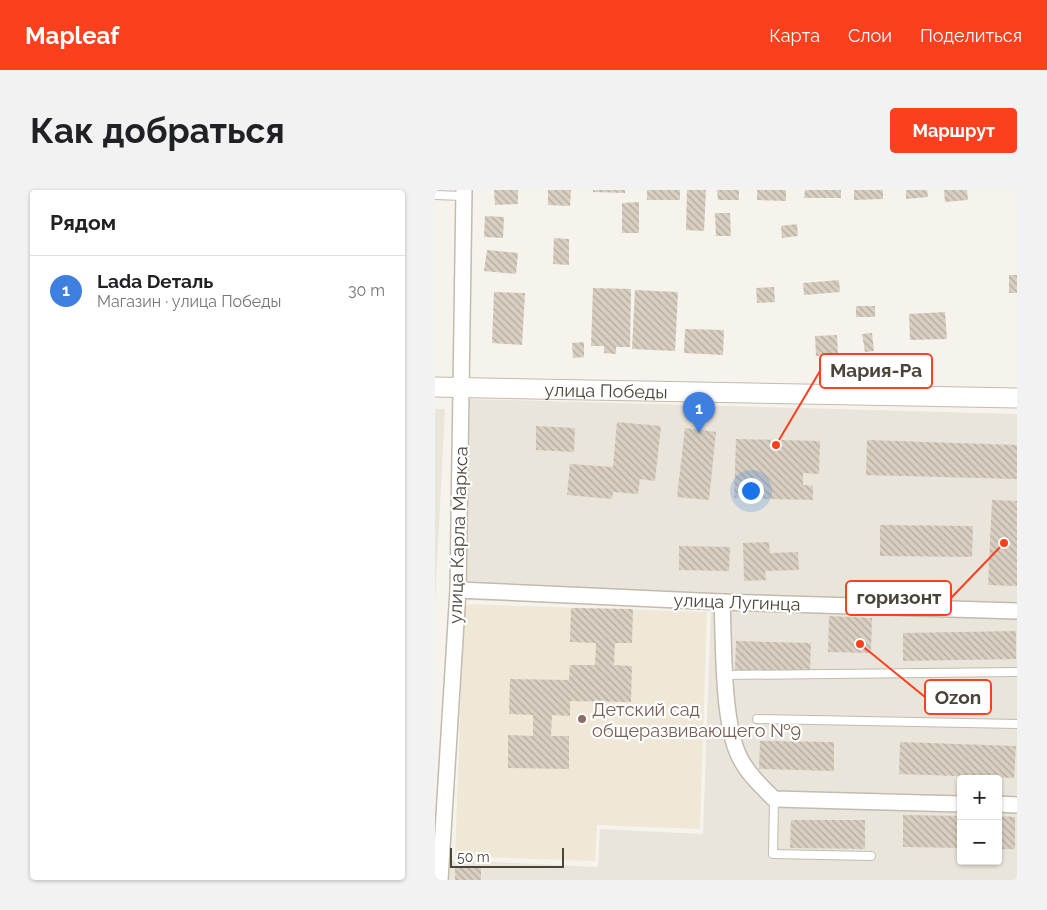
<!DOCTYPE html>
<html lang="ru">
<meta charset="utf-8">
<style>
body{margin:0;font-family:Raleway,sans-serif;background:#f2f2f2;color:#202124}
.controls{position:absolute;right:15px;bottom:15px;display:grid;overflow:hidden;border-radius:5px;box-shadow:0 1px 4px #0004}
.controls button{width:45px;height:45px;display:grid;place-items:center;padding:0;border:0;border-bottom:1px solid #e0e0e0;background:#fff;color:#202124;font:25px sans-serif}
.scale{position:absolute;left:15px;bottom:12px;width:114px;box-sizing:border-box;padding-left:5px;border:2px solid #4b4439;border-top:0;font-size:14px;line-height:18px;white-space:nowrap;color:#4b4439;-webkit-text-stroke:4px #fff;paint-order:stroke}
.you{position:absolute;left:315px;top:300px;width:18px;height:18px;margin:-12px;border:4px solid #fff;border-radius:50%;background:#1a73e8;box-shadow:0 0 0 8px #1a73e833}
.badge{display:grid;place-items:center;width:32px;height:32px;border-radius:50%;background:#fc3f1d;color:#fff;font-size:16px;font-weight:700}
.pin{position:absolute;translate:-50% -41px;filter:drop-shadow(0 1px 2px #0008)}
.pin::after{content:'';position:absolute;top:26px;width:18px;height:15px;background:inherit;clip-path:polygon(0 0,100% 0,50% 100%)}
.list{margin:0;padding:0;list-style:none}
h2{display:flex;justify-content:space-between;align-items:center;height:65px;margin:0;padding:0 20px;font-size:21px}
h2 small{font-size:16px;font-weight:400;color:#757577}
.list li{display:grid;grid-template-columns:32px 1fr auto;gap:15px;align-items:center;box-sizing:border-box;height:70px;padding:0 20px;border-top:1px solid #e0e0e0}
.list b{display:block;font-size:19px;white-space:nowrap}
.list p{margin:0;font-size:16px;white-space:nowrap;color:#757577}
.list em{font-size:16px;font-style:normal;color:#757577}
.map{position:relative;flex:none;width:582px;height:690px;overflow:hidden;border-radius:5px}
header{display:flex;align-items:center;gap:30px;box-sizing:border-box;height:70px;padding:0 25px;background:#fc3f1d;color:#fff}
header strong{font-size:24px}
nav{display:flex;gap:28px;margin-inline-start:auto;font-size:18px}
.intro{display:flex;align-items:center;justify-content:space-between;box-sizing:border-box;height:120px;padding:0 30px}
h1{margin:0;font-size:35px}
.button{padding:12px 22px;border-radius:5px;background:#fc3f1d;color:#fff;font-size:18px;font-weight:700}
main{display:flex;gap:30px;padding:0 30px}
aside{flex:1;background:#fff;border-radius:5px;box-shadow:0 1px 4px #0004}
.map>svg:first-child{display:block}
.residential{fill:#eae5da;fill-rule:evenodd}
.education{fill:#efe8d6}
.building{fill:url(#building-back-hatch)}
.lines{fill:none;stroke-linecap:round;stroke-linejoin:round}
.service-casing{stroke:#c2bbae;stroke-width:10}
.minor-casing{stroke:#c2bbae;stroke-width:18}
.tertiary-casing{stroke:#c2bbae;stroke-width:21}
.service{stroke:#fff;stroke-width:8}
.minor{stroke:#fff;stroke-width:15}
.tertiary{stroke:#fff;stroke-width:19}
.education-dot{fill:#8d6e63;stroke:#fff;stroke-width:2}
.labels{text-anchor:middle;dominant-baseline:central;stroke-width:4.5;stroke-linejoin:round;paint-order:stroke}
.street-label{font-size:18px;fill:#4b4439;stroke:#fff}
.education-label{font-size:18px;fill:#785e54;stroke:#fff;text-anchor:start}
.leader{fill:none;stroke:#fc3f1d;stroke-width:2}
.callout-dot{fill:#fc3f1d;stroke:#fff;stroke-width:2}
.callout{fill:#fff;stroke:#fc3f1d;stroke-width:2}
.callout-label{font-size:19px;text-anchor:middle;font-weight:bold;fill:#4b4439}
</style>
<header>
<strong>Mapleaf</strong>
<nav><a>Карта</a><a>Слои</a><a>Поделиться</a></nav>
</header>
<div class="intro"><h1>Как добраться</h1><a class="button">Маршрут</a></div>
<main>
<aside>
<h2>Рядом<small></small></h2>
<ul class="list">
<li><span class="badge" style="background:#3f7fe0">1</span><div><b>Lada Dеталь</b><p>Магазин · улица Победы</p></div><em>30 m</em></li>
</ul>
</aside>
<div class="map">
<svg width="582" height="690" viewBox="0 0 582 690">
<defs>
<pattern id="building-back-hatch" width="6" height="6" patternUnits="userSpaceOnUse" patternTransform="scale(1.25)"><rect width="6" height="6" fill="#d8cfc1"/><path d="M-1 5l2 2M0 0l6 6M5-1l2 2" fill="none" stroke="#b1aa9e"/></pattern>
</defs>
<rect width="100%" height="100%" fill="#f6f3ec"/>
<g class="residential">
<path d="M 35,209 L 582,224 L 582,690 L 14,690 L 15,670 L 163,677 L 165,639 L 268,644 L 276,418 L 29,410 ZM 526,589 L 563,589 L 563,671 L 526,671 Z"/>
<polygon points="0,219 10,219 0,412"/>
</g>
<polygon class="education" points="29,414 272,422 265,639 162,635 160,671 20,666"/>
<g class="building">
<polygon points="59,0 83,0 83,14 60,15"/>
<polygon points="113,0 136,0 135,16 113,15"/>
<polygon points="158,0 190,0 190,3 158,2"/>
<rect x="212" y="0" width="33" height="10"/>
<polygon points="252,0 271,0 269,41 251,40"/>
<polygon points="282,0 304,0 304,10 283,10"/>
<polygon points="322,0 351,0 351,11 322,10"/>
<polygon points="370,0 406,0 406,8 369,8"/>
<polygon points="419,0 448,0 448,9 419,10"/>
<polygon points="471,0 492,0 493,7 471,9"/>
<polygon points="509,0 532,0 533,10 510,12"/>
<polygon points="204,12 204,43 187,43 187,13"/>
<polygon points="280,23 295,23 296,46 281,46"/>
<polygon points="50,26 69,27 68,48 49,47"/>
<polygon points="362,34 363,46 347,48 346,36"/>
<polygon points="119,48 134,49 134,75 118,74"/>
<polygon points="52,60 83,63 81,84 49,81"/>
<rect x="574" y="85" width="8" height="18"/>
<polygon points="404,90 405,102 369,105 368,93"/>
<polygon points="339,97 340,112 322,113 321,98"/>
<polygon points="158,98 196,99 195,157 181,157 181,164 169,163 169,156 156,156"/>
<polygon points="200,100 243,102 240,161 197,159"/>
<polygon points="59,102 90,103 87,155 57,153"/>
<rect x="421" y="116" width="19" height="11"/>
<polygon points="510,122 512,149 475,150 474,124"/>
<polygon points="250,139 289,140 288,165 249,163"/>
<polygon points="437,143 439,161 430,162 427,144"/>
<polygon points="402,145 403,165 381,166 380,146"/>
<polygon points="149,152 149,167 138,168 137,153"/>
<polygon points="182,232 226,236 220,291 205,289 203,304 178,302 177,309 132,305 135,274 178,277"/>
<polygon points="101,236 140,238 139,262 101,260"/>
<polygon points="250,238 281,242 274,310 242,307"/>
<polygon points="301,249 385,251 384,284 368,283 368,295 378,296 378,310 299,308"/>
<polygon points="432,250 582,255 582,289 431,285"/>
<polygon points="557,310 582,311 582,396 553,395"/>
<polygon points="445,335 538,336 537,367 445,366"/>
<polygon points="334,352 335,363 363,362 364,380 330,381 331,390 309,391 308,353"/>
<polygon points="244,356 295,357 294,381 244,380"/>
<polygon points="136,418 198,419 197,453 180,453 179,475 197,476 196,512 135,511 135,526 117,525 116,546 134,546 134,579 73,578 73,545 98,546 98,525 74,524 75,489 134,490 135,475 160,475 161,453 135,452"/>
<polygon points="394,426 437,428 436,463 393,462"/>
<polygon points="581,441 581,469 468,471 468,443"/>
<polygon points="301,451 376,453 375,482 300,480"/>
<polygon points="325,551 399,552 399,581 324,579"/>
<polygon points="465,552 581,556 579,588 464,584"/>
<polygon points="468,625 526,626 526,658 468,657"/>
<polygon points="563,626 580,627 580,659 563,659"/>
<polygon points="356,630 430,630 430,659 355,658"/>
<rect x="20" y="678" width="26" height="12"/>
</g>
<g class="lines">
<g class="service-casing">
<g id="service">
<polyline points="0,5 28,6"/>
<polyline points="291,485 582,482"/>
<polyline points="322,529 582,534"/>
<polyline points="339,609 338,664 436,666"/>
</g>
</g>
<g class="minor-casing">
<g id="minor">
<polyline points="23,400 287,412 582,421"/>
<path d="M 287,412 C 289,453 287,534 305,568 C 313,584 327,597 339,609 L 526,614"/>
<polyline points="563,614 582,615"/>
<polyline points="5,690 23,400 29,0"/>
</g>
</g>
<g class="tertiary-casing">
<g id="tertiary">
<path id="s1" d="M 0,197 L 582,208"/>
</g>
</g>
<use href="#service" class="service"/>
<use href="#minor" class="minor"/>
<use href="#tertiary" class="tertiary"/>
</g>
<circle class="education-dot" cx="147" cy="529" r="5"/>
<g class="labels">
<g class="street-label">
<text stroke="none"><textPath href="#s1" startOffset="171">улица Победы</textPath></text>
<text transform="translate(23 345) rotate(-88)">улица Карла Маркса</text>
<text transform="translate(302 412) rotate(2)">улица Лугинца</text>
</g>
<g class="education-label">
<text x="157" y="519">Детский сад<tspan x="157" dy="21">общеразвивающего №9</tspan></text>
</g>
</g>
<path class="leader" d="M341 255L385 181M569 353L516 408M425 454L490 507"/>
<g class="callout-dot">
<circle cx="341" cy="255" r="5"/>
<circle cx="569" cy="353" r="5"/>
<circle cx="425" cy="454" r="5"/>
</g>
<g class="callout">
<rect x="385" y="164" width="112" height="34" rx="5"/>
<rect x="411" y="391" width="105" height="34" rx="5"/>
<rect x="490" y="490" width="66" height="34" rx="5"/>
</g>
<g class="callout-label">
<text x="441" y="187">Мария-Ра</text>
<text x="464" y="414">горизонт</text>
<text x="523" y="514">Ozon</text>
</g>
</svg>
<div class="controls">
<button>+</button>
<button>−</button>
</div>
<div class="scale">50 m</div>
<div class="you"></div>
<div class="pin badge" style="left:264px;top:243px;background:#3f7fe0">1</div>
</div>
</main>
